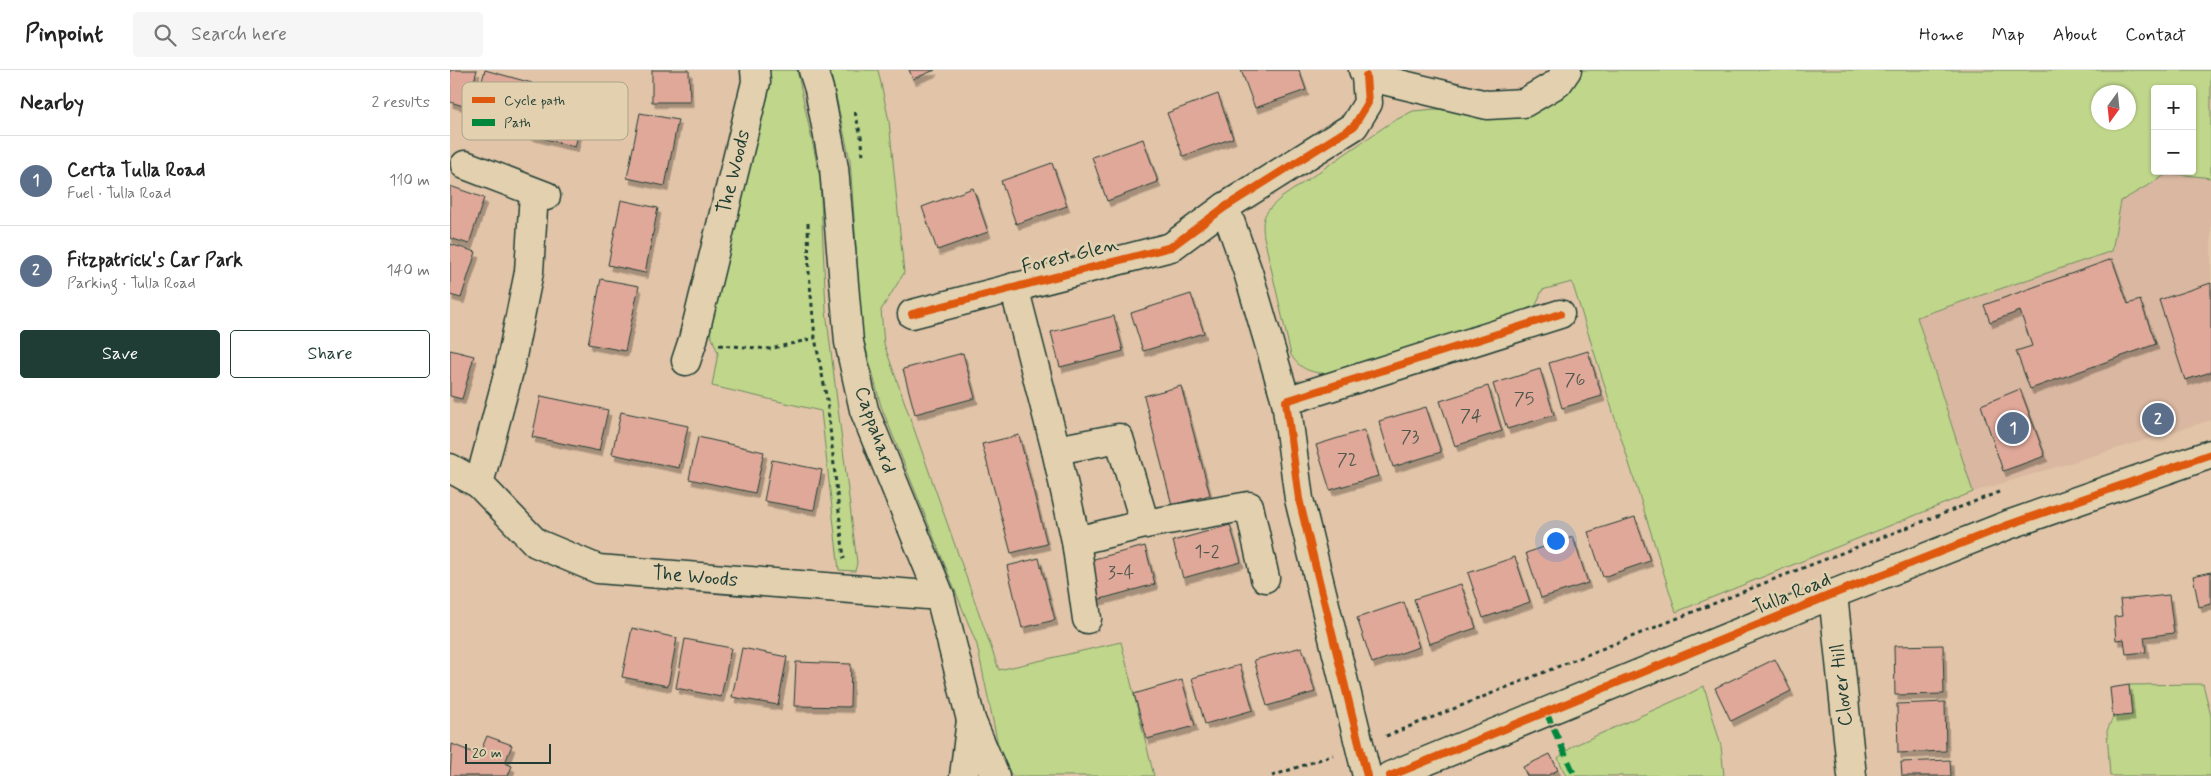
<!DOCTYPE html>
<meta charset="utf-8">
<style>
body{margin:0;font-family:Mynerve,sans-serif;background:#f6f6f6;color:#222}
.controls{position:absolute;right:15px;top:15px;display:grid;overflow:hidden;border-radius:5px;box-shadow:0 1px 4px #0004}
.controls button{width:45px;height:45px;display:grid;place-items:center;padding:0;border:0;border-bottom:1px solid #e0e0e0;background:#fff;color:#222;font:25px sans-serif}
.compass{position:absolute;left:1641px;top:15px;width:45px;height:45px;border-radius:50%;background:#fff;box-shadow:0 1px 4px #0004;rotate:195deg}
.scale{position:absolute;left:15px;bottom:12px;width:86px;box-sizing:border-box;padding-left:5px;border:2px solid #1f3d34;border-top:0;font-size:14px;line-height:18px;white-space:nowrap;color:#1f3d34;-webkit-text-stroke:4px #e3d0ae;paint-order:stroke}
.you{position:absolute;left:1105px;top:470px;width:18px;height:18px;margin:-12px;border:4px solid #fff;border-radius:50%;background:#1a73e8;box-shadow:0 0 0 8px #1a73e833}
.badge{display:grid;place-items:center;width:32px;height:32px;border-radius:50%;background:#1f3d34;color:#fff;font-size:16px;font-weight:700}
.pin{position:absolute;translate:-50% -50%;border:2px solid #fff;box-shadow:0 1px 5px #0006}
.list{margin:0;padding:0;list-style:none}
h2{display:flex;justify-content:space-between;align-items:center;height:65px;margin:0;padding:0 20px;font-size:21px}
h2 small{font-size:16px;font-weight:400;color:#767676}
.list li{display:grid;grid-template-columns:32px 1fr auto;gap:15px;align-items:center;box-sizing:border-box;height:90px;padding:0 20px;border-top:1px solid #e0e0e0}
.list b{display:block;font-size:19px;white-space:nowrap}
.list p{margin:0;font-size:16px;white-space:nowrap;color:#767676}
.list em{font-size:16px;font-style:normal;color:#767676}
.actions{display:flex;gap:10px;padding:15px 20px}
.actions a{flex:1;padding:11px 0;border:1px solid #1f3d34;border-radius:5px;text-align:center;font-size:18px;color:#1f3d34}
.actions .main{background:#1f3d34;color:#fff}
.icon{flex:none;width:28px;height:28px;fill:none;stroke:currentColor;stroke-width:2;stroke-linecap:round;stroke-linejoin:round}
.map{position:relative;flex:none;width:1761px;height:706px;overflow:hidden}
header{display:flex;align-items:center;gap:30px;box-sizing:border-box;height:70px;padding:0 25px;background:#fff;border-bottom:1px solid #e0e0e0}
header strong{font-size:24px}
nav{display:flex;gap:28px;margin-inline-start:auto;font-size:18px}
.search{width:350px;height:45px;background:#f6f6f6;display:flex;align-items:center;gap:12px;box-sizing:border-box;padding:0 18px;border-radius:5px;color:#767676;font-size:19px}
main{display:flex}
aside{flex:1;background:#fff}
.map>svg:first-child{display:block}
.built{fill:#d9b7a0}
.green{fill:#bfd68b;stroke:#6f8a60;fill-rule:evenodd}
.building{fill:#e0a899;stroke:#1f3d34;filter:url(#shadow)}
.lines{fill:none;stroke-linecap:round;stroke-linejoin:round}
.minor-casing{stroke:#1f3d34;stroke-width:31}
.secondary-casing{stroke:#1f3d34;stroke-width:31}
.path{stroke:#1f3d34;stroke-width:3;stroke-dasharray:4 4;stroke-linecap:butt}
.minor{stroke:#e3d0ae;stroke-width:28}
.secondary{stroke:#e3d0ae;stroke-width:28}
.quiet{stroke:#00873e;stroke-width:6;stroke-dasharray:12 6;stroke-linecap:butt}
.cycleway-casing{stroke:#e3d0ae;stroke-width:11}
.cycleway{stroke:#de580e;stroke-width:8}
.labels{text-anchor:middle;dominant-baseline:central;stroke-width:5;stroke-linejoin:round;paint-order:stroke}
.number-label{font-size:18px;fill:#4f584d}
.street-label{font-size:20px;fill:#1f3d34;stroke:#e3d0ae}
.key{fill:#e3d0ae;stroke:#a8a489;stroke-width:1}
.key-label{font-size:14px;fill:#1f3d34}
</style>
<header>
<strong>Pinpoint</strong>
<div class="search"><svg class="icon" aria-label="search" viewBox="0 0 24 24"><circle cx="10" cy="10" r="6"/><path d="M15 15l6 6"/></svg>Search here</div>
<nav><a>Home</a><a>Map</a><a>About</a><a>Contact</a></nav>
</header>
<main>
<aside>
<h2>Nearby<small>2 results</small></h2>
<ul class="list">
<li><span class="badge" style="background:#5c6f8a">1</span><div><b>Certa Tulla Road</b><p>Fuel · Tulla Road</p></div><em>110 m</em></li>
<li><span class="badge" style="background:#5c6f8a">2</span><div><b>Fitzpatrick's Car Park</b><p>Parking · Tulla Road</p></div><em>140 m</em></li>
</ul>
<div class="actions"><a class="main">Save</a><a>Share</a></div>
</aside>
<div class="map">
<svg width="1761" height="706" viewBox="0 0 1761 706">
<defs>
<filter id="shadow"><feDropShadow dx="3" dy="5.5" stdDeviation="0" flood-color="#0004"/></filter>
</defs>
<rect width="100%" height="100%" fill="#e2c4a8"/>
<filter id="ink" filterUnits="userSpaceOnUse"><feTurbulence type="fractalNoise" baseFrequency=".02" numOctaves="2"/><feDisplacementMap in="SourceGraphic" scale="10" xChannelSelector="R" yChannelSelector="G"/><feConvolveMatrix kernelMatrix="1 2 1 2 8 2 1 2 1" color-interpolation-filters="sRGB"/></filter>
<g filter="url(#ink)">
<polygon class="built" points="1719,103 1761,108 1761,350 1523,422 1467,247 1662,181 1671,131"/>
<g class="green">
<polygon points="317,0 347,0 370,108 376,241 407,493 405,501 389,500 371,341 262,316 268,283 259,260"/>
<polygon points="380,0 428,0 439,51 454,203 431,240 434,274 549,600 671,572 704,706 562,706 550,684 527,575 431,336 412,263 400,90"/>
<path d="M 1129,0 L 1761,0 L 1761,108 L 1719,103 L 1671,131 L 1662,181 L 1467,247 L 1523,422 L 1226,542 L 1122,212 L 1092,220 L 1083,243 L 882,304 C 863,303 851,301 841,285 L 814,167 C 811,146 815,142 831,128 L 940,53 L 963,41 L 986,39 L 1045,46 L 1074,45 L 1093,39 L 1109,27 ZM 1705,19 L 1742,19 L 1742,101 L 1705,101 ZM 1648,22 L 1678,22 L 1678,52 L 1648,52 Z"/>
<polygon points="1753,614 1761,646 1761,706 1660,706 1657,661 1663,647 1682,644 1679,615"/>
<polygon points="1254,616 1271,676 1274,706 1116,706 1108,688 1123,676 1235,626"/>
</g>
<g class="building">
<polygon points="0,0 27,0 17,37 0,32"/>
<polygon points="35,0 82,13 70,56 23,43"/>
<polygon points="202,0 239,0 240,32 202,32"/>
<polygon points="459,0 485,0 463,9"/>
<polygon points="791,0 849,0 856,20 805,38"/>
<polygon points="89,22 136,34 125,77 77,64"/>
<polygon points="768,24 783,68 733,86 717,43"/>
<polygon points="190,43 228,50 215,116 177,108"/>
<polygon points="693,69 708,112 657,131 642,87"/>
<polygon points="602,93 617,136 566,154 551,111"/>
<polygon points="0,116 34,128 19,174 0,168"/>
<polygon points="523,118 538,162 487,180 472,137"/>
<polygon points="171,130 208,138 195,203 158,195"/>
<polygon points="0,174 26,182 11,228 0,225"/>
<polygon points="1662,189 1678,234 1690,230 1706,274 1580,319 1566,281 1582,276 1570,241 1540,252 1534,235"/>
<polygon points="151,209 189,216 175,281 138,274"/>
<polygon points="1761,213 1761,302 1735,310 1709,230"/>
<polygon points="741,224 754,263 693,281 681,243"/>
<polygon points="664,246 673,281 610,297 601,262"/>
<polygon points="0,280 24,286 12,329 0,326"/>
<polygon points="1138,281 1152,326 1112,338 1099,293"/>
<polygon points="513,283 525,328 465,344 453,299"/>
<polygon points="1090,299 1104,345 1057,359 1043,314"/>
<polygon points="731,316 760,425 722,435 694,326"/>
<polygon points="1038,316 1052,361 1005,376 990,331"/>
<polygon points="1570,319 1595,386 1553,401 1531,335"/>
<polygon points="91,326 158,340 149,381 82,367"/>
<polygon points="976,337 991,382 943,397 929,351"/>
<polygon points="171,342 238,356 229,398 162,384"/>
<polygon points="914,360 928,406 880,420 866,375"/>
<polygon points="569,365 597,474 561,483 532,374"/>
<polygon points="248,367 314,382 305,423 239,409"/>
<polygon points="322,390 372,400 364,440 314,431"/>
<polygon points="1185,447 1200,491 1153,507 1138,462"/>
<polygon points="780,455 791,492 733,508 723,471"/>
<polygon points="1123,467 1138,513 1091,528 1076,483"/>
<polygon points="695,476 705,514 647,530 636,491"/>
<polygon points="1065,487 1080,532 1033,548 1018,503"/>
<polygon points="589,488 605,550 572,558 557,496"/>
<polygon points="1761,502 1761,534 1749,537 1743,506"/>
<polygon points="1011,514 1026,558 979,574 964,529"/>
<polygon points="1719,525 1724,563 1694,567 1696,582 1676,584 1674,569 1666,570 1664,547 1672,546 1670,530"/>
<polygon points="954,532 969,577 922,593 907,548"/>
<polygon points="182,558 227,568 218,616 172,607"/>
<polygon points="235,569 281,578 271,627 226,618"/>
<polygon points="1493,575 1494,624 1445,625 1444,576"/>
<polygon points="852,577 865,622 817,636 804,590"/>
<polygon points="292,578 337,587 328,635 282,627"/>
<polygon points="1325,589 1341,621 1281,651 1265,618"/>
<polygon points="346,592 401,594 400,637 344,636"/>
<polygon points="790,595 803,640 755,654 742,608"/>
<polygon points="732,610 745,656 697,669 684,624"/>
<polygon points="1679,615 1682,645 1663,647 1660,618"/>
<polygon points="1495,632 1496,681 1448,683 1447,634"/>
<polygon points="37,666 62,675 55,693 62,696 58,706 0,706 2,674 29,685"/>
<polygon points="1100,684 1108,700 1096,706 1077,706 1073,697"/>
<polygon points="1500,690 1501,706 1452,706 1451,692"/>
</g>
<g class="lines">
<g class="minor-casing">
<g id="minor">
<polyline points="913,0 916,6 1037,35 1074,33 1108,13 1117,0"/>
<polyline points="15,95 96,126"/>
<polyline points="775,137 798,202 836,331"/>
<polyline points="564,217 606,380 626,471 637,549"/>
<polyline points="462,244 721,177 775,137 904,56 918,33 916,6"/>
<polyline points="236,291 243,270 306,12 305,0"/>
<polyline points="606,380 669,368 695,454 799,436 815,508"/>
<polyline points="0,398 29,414 86,473 148,499 490,526"/>
<polyline points="29,414 59,301 79,202 84,123"/>
<polyline points="626,471 695,454"/>
<polyline points="1383,524 1402,706"/>
<polyline points="917,706 849,429 836,331 1110,244"/>
</g>
</g>
<g class="secondary-casing">
<g id="secondary">
<polyline points="363,0 369,19 384,98 399,272 414,340 490,526 521,650 545,706"/>
<polyline points="514,706 521,650"/>
<polyline points="940,706 1383,524 1558,455 1761,384"/>
</g>
</g>
<g class="path">
<polyline points="405,42 412,71 413,87"/>
<polyline points="358,153 359,203 365,268 377,330 394,489"/>
<polyline points="269,275 320,279 365,268"/>
<polyline points="936,666 1327,508 1549,422"/>
<polyline points="822,706 883,685"/>
</g>
<use href="#minor" class="minor"/>
<use href="#secondary" class="secondary"/>
<polyline class="quiet" points="1096,642 1125,706"/>
<g class="cycleway-casing">
<g id="cycleway">
<polyline points="462,244 721,177 775,137 904,56 918,33 916,6"/>
<polyline points="917,706 849,429 836,331 1110,244"/>
<polyline points="940,706 1383,524 1558,455 1761,384"/>
</g>
</g>
<use href="#cycleway" class="cycleway"/>
</g>
</g>
<g class="labels">
<g class="number-label">
<text x="1125" y="310">76</text>
<text x="1074" y="329">75</text>
<text x="1021" y="346">74</text>
<text x="960" y="367">73</text>
<text x="897" y="390">72</text>
<text x="757" y="482">1-2</text>
<text x="671" y="503">3-4</text>
</g>
<g class="street-label">
<text transform="translate(284 102) rotate(-76)">The Woods</text>
<text transform="translate(620 186) rotate(-14)">Forest Glen</text>
<text transform="translate(425 360) rotate(71)">Cappahard</text>
<text transform="translate(245 507) rotate(5)">The Woods</text>
<text transform="translate(1342 524) rotate(-22)">Tulla Road</text>
<text transform="translate(1392 615) rotate(-96)">Clover Hill</text>
</g>
</g>
<rect x="12" y="12" width="166" height="58" rx="8" class="key"/>
<rect x="22" y="27" width="23" height="6" fill="#de580e"/>
<rect x="22" y="49" width="23" height="7" fill="#00873e"/>
<g class="key-label">
<text x="54" y="35">Cycle path</text>
<text x="54" y="57">Path</text>
</g>
</svg>
<div class="controls">
<button>+</button>
<button>−</button>
</div>
<svg class="compass" viewBox="-18 -18 36 36"><path d="M0-13l5 13h-10z" fill="#e53935"/><path d="M0 13l5-13h-10z" fill="#767676"/></svg>
<div class="scale">20 m</div>
<div class="you"></div>
<div class="pin badge" style="left:1563px;top:358px;background:#5c6f8a">1</div>
<div class="pin badge" style="left:1708px;top:349px;background:#5c6f8a">2</div>
</div>
</main>
